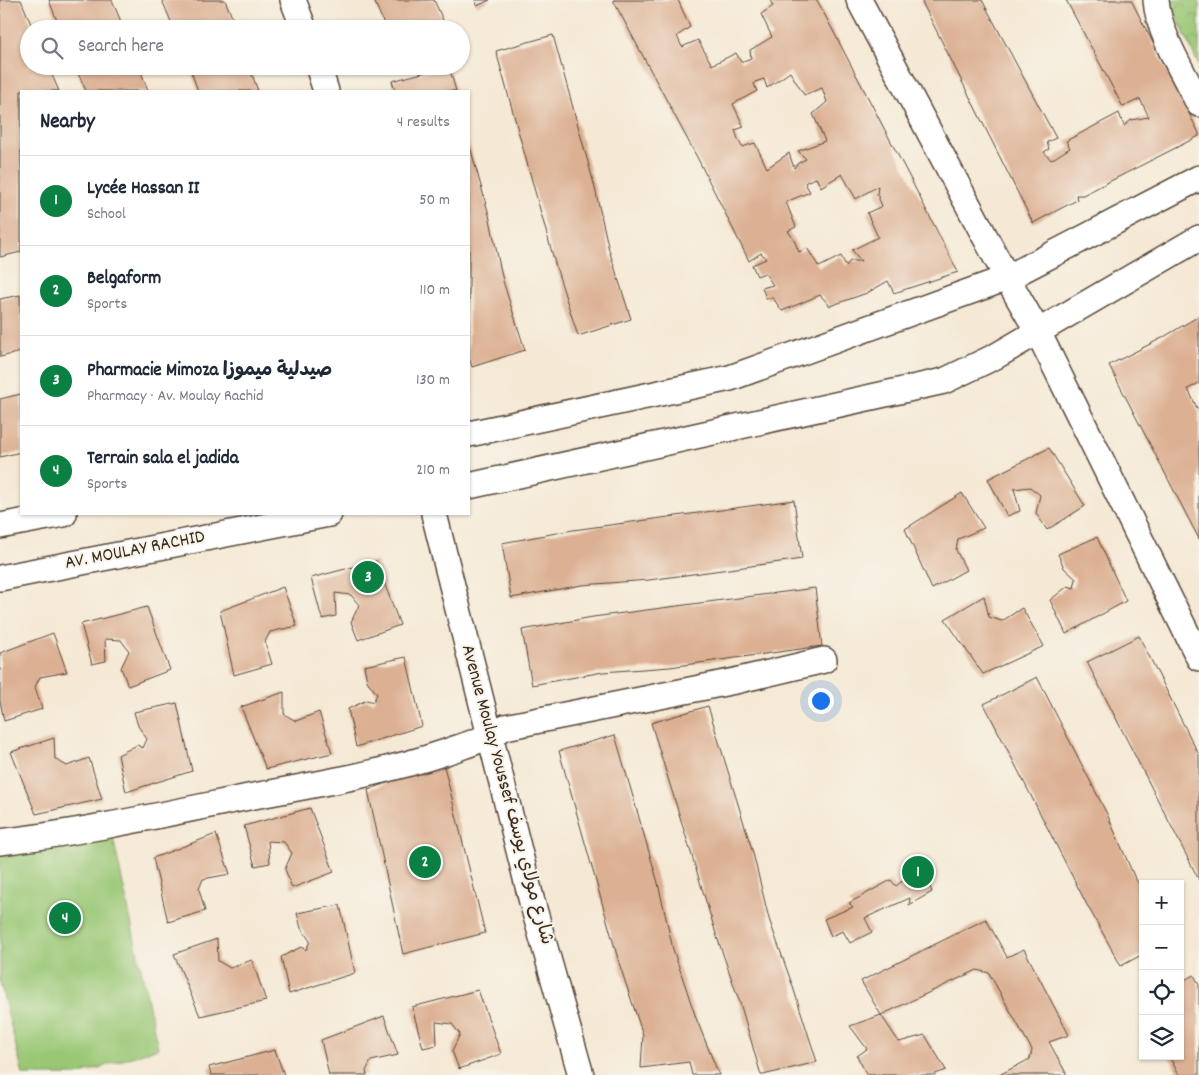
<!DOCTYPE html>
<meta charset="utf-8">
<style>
body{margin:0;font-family:Dekko,"Playpen Sans Arabic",sans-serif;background:#f6f6f7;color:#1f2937}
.controls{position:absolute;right:15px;bottom:15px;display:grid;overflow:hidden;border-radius:0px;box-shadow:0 1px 4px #0004}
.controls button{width:45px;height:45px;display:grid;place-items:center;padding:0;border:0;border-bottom:1px solid #e0e1e3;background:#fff;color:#1f2937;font:25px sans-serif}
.you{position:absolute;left:820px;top:700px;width:18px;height:18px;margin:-12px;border:4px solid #fff;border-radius:50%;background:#1a73e8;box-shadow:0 0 0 8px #1a73e833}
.badge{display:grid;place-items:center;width:32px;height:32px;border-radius:50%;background:#0b8043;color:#fff;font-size:16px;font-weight:700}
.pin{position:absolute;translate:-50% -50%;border:2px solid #fff;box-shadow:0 1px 5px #0006}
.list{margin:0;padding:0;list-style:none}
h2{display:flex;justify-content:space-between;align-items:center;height:65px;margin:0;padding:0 20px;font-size:21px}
h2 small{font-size:16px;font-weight:400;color:#747a83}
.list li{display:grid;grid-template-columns:32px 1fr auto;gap:15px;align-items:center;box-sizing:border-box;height:90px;padding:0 20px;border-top:1px solid #e0e1e3}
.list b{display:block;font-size:19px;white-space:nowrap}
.list p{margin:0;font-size:16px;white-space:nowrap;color:#747a83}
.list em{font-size:16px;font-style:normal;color:#747a83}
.icon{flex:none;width:28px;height:28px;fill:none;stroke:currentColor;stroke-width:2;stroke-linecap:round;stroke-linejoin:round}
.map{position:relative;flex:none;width:1199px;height:1075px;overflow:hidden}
.search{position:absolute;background:#fff;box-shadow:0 1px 4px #0004;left:20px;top:20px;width:450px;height:55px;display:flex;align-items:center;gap:12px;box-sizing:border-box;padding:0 18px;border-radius:28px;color:#747a83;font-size:19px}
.panel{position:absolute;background:#fff;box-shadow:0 1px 4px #0004;left:20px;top:90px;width:450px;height:425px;border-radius:0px}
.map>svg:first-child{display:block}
.park{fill:url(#park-crowns);stroke:#6a784a}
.garden{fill:#99c775;stroke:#6a784a}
.building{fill:#dcb093;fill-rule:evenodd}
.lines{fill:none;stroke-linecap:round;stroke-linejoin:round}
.minor-casing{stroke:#574739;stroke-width:28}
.minor{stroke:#fff;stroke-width:25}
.labels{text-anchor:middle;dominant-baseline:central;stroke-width:4;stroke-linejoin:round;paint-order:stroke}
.street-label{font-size:19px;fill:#3b2a1e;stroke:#f7f3e8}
</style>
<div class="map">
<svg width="1199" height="1075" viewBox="0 0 1199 1075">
<defs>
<pattern id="park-crowns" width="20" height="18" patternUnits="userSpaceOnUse" patternTransform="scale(1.25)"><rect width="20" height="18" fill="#99c775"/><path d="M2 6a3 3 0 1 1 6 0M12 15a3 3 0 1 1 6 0" fill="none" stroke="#7ea25f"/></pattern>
</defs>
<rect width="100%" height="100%" fill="#f7f3e8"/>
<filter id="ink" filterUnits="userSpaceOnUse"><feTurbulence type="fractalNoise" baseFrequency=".02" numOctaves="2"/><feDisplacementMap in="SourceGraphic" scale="10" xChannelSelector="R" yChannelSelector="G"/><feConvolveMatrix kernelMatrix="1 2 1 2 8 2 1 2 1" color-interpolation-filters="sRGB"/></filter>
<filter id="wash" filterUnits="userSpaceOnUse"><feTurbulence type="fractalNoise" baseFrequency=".0096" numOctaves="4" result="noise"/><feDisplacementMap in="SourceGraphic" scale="20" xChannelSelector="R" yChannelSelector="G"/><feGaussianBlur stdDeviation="1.12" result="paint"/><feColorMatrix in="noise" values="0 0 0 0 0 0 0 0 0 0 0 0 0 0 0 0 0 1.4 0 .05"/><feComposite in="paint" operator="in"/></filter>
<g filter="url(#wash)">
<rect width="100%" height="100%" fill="#f5e9d5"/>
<polygon class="park" points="1172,0 1199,0 1199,66 1171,4"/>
<polygon class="garden" points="112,833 158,1048 78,1075 23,1075 0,982 0,854"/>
<g id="blocks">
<g class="building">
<polygon points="0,0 21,0 33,29 29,29 29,66 48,66 59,91 21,91 21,252 0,257"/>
<polygon points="49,0 112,0 124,29 60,29"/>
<polygon points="162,0 225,0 237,29 174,29"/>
<polygon points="374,0 434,0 447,29 386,29"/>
<polygon points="475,0 490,0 477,6"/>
<path d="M 613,0 L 678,0 L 690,27 L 677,36 L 682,47 L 698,40 L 712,65 L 736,53 L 741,62 L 751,58 L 750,50 L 772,37 L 761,14 L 773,6 L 770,0 L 817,0 L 910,178 L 958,272 L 894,293 L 888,281 L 867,293 L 830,306 L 820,295 L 782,311 L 773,298 L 766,298 L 762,288 L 773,285 L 765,273 L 757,276 L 752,265 L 766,259 L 761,253 L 749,261 L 698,159 ZM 790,72 L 804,95 L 822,88 L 827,102 L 813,114 L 825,141 L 798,151 L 806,159 L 798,163 L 794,168 L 789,153 L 767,168 L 755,143 L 742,147 L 738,139 L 735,130 L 744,127 L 733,104 L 757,91 L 754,84 L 755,82 L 764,79 L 767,88 ZM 842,174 L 856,199 L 878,186 L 877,194 L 882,206 L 867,213 L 878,237 L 852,250 L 861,261 L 850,261 L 846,266 L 841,256 L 819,267 L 807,248 L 799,252 L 794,240 L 788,231 L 796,227 L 786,202 L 810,192 L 805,183 L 808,181 L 816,178 L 821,187 Z"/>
<polygon points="921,0 982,0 1056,138 1047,142 1049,149 1044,152 1051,160 1070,148 1066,141 1119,113 1124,126 1131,120 1149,117 1140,99 1123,107 1066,0 1131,0 1199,133 1199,136 1083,195 1076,195 1077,200 1033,223"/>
<polygon points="553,35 594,184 609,250 631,319 578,336 556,267 496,51"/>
<polygon points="75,66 139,66 148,91 86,91"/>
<polygon points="189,66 249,66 258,91 198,91"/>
<polygon points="449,66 456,91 395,91 392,81"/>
<polygon points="469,143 489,215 503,281 525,350 472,367 469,357"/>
<polygon points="20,295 21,352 0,357 0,299"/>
<polygon points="1199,316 1199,383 1188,389 1199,412 1199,539 1109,365 1162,338"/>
<polygon points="21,394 21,452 0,457 0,399"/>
<polygon points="1049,448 1085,506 1047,530 1036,513 1040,495 1030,487 1014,489 1020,511 1007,516 988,479"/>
<polygon points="962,493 984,528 958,539 956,550 966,570 932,589 905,529"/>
<polygon points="794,500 802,559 649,580 582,585 511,598 502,543 573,530"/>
<polygon points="1097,537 1126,601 1066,634 1050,600 1068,586 1074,588 1076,579 1064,568 1058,554"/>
<polygon points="376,561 400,625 358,640 351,622 359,605 351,595 335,593 336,616 322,619 311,578"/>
<polygon points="283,587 297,626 270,632 265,642 272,664 234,675 220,611"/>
<polygon points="815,588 822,646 670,667 603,672 532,685 522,630 593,617"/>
<polygon points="984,596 989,617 1002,621 1022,608 1044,646 983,674 945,619"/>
<polygon points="147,607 170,670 128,686 121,668 129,651 121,640 105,639 106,661 92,664 81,624"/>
<polygon points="53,633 67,672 40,677 35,687 42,709 4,721 0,701 0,653"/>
<polygon points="1139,636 1199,755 1199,880 1087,662"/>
<polygon points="406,657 422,726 356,747 348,709 367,700 373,702 377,694 367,681 364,666"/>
<polygon points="1037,677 1107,814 1134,876 1143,891 1143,954 1121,966 1086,903 984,704"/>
<polygon points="284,692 284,714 296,721 319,712 332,753 266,769 241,707"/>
<polygon points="177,703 192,771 126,792 118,755 137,745 143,748 147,739 138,726 134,712"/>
<polygon points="708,706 753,853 769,919 793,987 817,1062 763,1075 761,1075 741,1006 717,937 651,723"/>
<polygon points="615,735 658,883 673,949 696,1018 719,1075 692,1075 689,1062 641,1068 643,1035 620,966 559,751"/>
<polygon points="54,738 55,759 67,766 89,758 102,799 36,814 11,752"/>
<polygon points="443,762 485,933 403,954 368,790"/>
<polygon points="310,808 334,872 292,888 285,869 292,853 284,842 268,841 270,863 255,866 244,826"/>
<polygon points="216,834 230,874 203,879 199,889 205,911 168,922 153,858"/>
<polygon points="922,866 932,892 909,905 910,898 865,918 872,932 850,943 843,931 831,936 824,919 853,907 849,903 891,880 896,886"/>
<polygon points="340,905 355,973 289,994 281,957 301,947 306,950 310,941 301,928 297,913"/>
<polygon points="986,919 1007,957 1024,949 1069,1035 1049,1042 1067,1075 999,1075 1030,1059 1032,1050 989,973 977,970 881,1015 899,1042 925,1035 946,1070 933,1075 867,1075 857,1056 867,1049 850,1026 881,1015 861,981"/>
<polygon points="217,939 218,961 230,968 252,960 266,1001 200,1016 174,954"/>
<polygon points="1194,975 1199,985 1199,1075 1179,1075 1169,1056 1180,1056 1180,982"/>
<polygon points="478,990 501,1054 459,1069 452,1051 460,1034 452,1024 436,1022 437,1045 423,1048 412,1007"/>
<polygon points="384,1016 398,1055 371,1061 366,1071 367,1075 329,1075 321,1040"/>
<polygon points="275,1050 284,1075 211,1075 209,1067"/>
</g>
</g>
</g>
<g filter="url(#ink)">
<use href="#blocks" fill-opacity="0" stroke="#574739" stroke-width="1"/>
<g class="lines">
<g class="minor-casing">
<g id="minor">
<polyline points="293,0 304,29"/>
<polyline points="859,0 1007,278 1038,332 1199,658"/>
<path d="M 1156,0 C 1158,33 1184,74 1199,104"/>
<polyline points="318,66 326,91"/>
<polyline points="469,434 730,378 1007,278 1199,178"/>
<polyline points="469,486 944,381 996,356 1199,238"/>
<polyline points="434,514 532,902 581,1075"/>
<polyline points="0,526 64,514"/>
<polyline points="0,578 329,514"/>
<path d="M 0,842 C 85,832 170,813 254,796 C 318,784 384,773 446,752 C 468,744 485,740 505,727 L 735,681 L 824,660"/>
</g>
</g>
<use href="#minor" class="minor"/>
</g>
</g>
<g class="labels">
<g class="street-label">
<text transform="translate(135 551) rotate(-11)">AV. MOULAY RACHID</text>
<text transform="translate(506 795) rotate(75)">Avenue Moulay Youssef شارع مولاي يوسف</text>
</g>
</g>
</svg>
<div class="controls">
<button>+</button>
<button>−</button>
<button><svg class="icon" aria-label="locate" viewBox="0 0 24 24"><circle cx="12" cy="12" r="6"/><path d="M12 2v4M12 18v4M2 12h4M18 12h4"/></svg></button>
<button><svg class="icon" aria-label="layers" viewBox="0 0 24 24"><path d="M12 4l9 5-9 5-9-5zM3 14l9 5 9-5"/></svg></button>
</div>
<div class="you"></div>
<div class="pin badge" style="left:918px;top:872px">1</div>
<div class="pin badge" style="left:425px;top:862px">2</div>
<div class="pin badge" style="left:368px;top:577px">3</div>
<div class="pin badge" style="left:65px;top:918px">4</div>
<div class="search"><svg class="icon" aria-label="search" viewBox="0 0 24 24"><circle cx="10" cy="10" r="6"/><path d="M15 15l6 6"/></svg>Search here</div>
<section class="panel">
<h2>Nearby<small>4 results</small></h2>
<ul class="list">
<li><span class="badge">1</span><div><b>Lycée Hassan II</b><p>School</p></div><em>50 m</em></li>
<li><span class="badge">2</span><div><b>Belgaform</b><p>Sports</p></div><em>110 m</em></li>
<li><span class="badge">3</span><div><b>Pharmacie Mimoza صيدلية ميموزا</b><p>Pharmacy · Av. Moulay Rachid</p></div><em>130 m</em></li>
<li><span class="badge">4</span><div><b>Terrain sala el jadida</b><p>Sports</p></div><em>210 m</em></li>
</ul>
</section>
</div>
